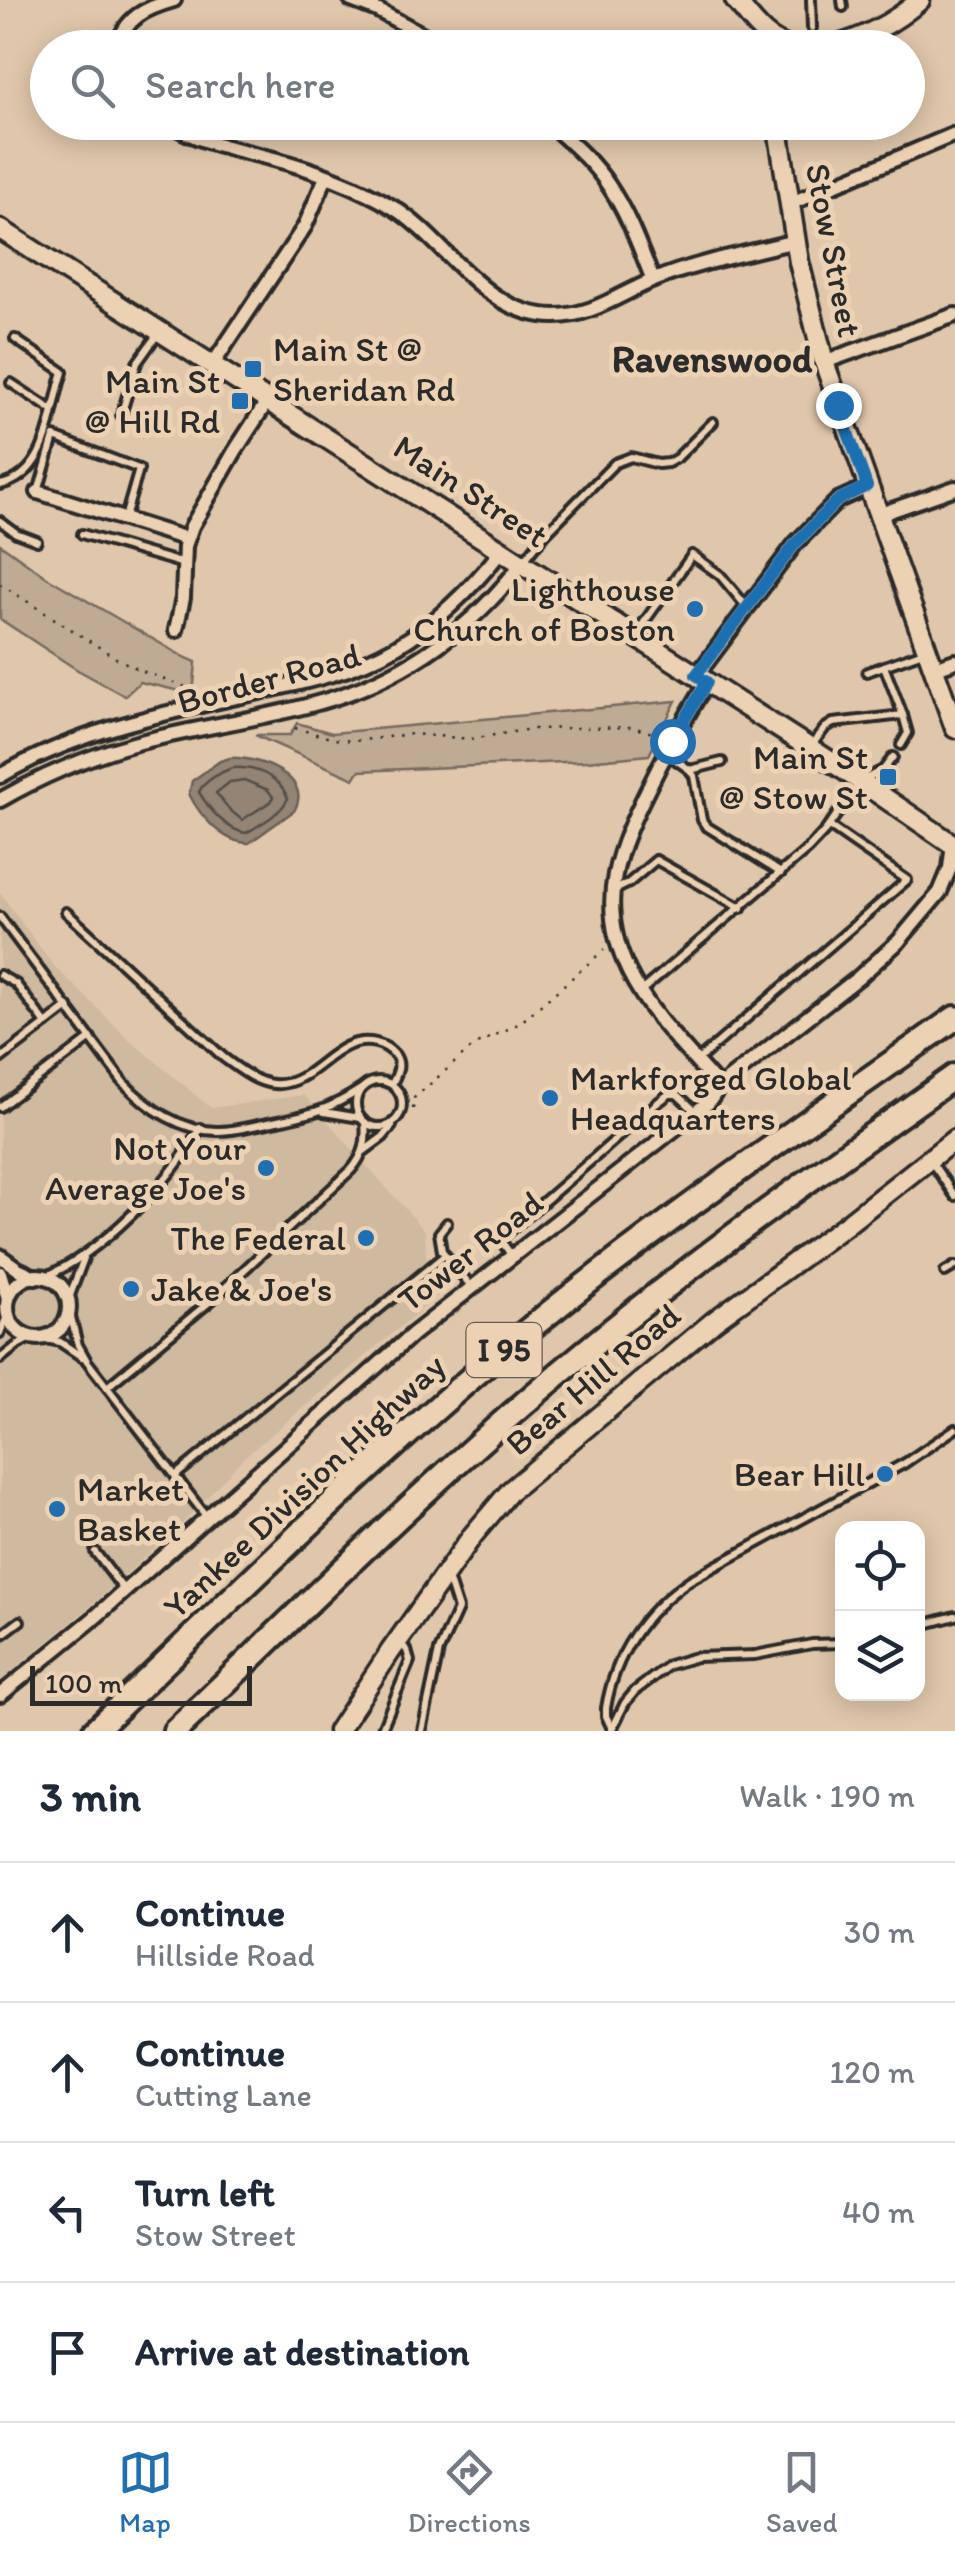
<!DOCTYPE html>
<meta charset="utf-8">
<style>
body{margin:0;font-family:Itim,sans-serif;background:#f6f6f7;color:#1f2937}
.controls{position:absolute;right:30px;bottom:30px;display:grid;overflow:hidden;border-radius:20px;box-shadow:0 5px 25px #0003}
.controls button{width:90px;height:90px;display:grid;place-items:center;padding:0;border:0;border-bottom:2px solid #e0e1e3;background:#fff;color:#1f2937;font:50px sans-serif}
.scale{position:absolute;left:30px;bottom:25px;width:222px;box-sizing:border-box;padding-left:10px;border:5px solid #2b2b2b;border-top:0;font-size:28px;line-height:35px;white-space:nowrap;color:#2b2b2b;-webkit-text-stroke:8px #ecd1b3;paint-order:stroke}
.stop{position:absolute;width:30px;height:30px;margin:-22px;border:8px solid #1f6fb2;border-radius:50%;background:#fff}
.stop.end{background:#1f6fb2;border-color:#fff;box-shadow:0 2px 10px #0008}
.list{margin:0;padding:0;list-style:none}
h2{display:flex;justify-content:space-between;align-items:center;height:130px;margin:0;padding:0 40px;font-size:42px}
h2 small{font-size:32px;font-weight:400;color:#747a83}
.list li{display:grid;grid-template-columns:65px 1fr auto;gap:30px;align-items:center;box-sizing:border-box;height:140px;padding:0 40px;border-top:2px solid #e0e1e3}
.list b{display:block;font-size:38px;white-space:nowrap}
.list p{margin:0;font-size:32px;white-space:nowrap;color:#747a83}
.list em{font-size:32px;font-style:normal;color:#747a83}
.icon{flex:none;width:55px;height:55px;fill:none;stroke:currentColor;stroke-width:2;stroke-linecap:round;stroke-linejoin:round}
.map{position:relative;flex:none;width:955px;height:1731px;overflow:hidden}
.search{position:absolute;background:#fff;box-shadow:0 5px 25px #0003;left:30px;right:30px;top:30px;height:110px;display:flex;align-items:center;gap:25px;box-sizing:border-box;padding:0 35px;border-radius:55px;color:#747a83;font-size:38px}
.sheet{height:690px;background:#fff}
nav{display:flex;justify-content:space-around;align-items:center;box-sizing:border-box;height:140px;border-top:2px solid #e0e1e3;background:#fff;font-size:28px;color:#747a83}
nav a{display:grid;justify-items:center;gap:5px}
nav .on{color:#1f6fb2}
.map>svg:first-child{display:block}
.built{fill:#cfb99f}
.green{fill:#bfaa93;stroke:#756a5f;stroke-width:2.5}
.water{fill:#938475;stroke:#696057;stroke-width:2.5}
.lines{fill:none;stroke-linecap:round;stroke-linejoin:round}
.shore{stroke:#554f49;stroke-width:2.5}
.lane-casing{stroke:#2b2b2b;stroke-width:14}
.street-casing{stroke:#2b2b2b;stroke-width:20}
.secondary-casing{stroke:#2b2b2b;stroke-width:25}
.highway-casing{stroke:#2b2b2b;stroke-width:30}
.path{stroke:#2b2b2b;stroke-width:2.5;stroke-dasharray:2.5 8;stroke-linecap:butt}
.lane{stroke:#ecd1b3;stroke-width:6}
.street{stroke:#ecd1b3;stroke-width:12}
.secondary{stroke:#ecd1b3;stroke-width:18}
.highway{stroke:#ecd1b3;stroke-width:22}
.route{stroke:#1f6fb2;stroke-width:12}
.poi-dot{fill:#1f6fb2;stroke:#ecd1b3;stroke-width:4}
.labels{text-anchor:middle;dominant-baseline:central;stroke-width:10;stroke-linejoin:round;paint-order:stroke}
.shield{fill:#ecd1b3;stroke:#655d54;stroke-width:2.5}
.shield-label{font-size:32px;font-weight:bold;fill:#2b2b2b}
.street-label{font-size:35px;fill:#2b2b2b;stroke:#ecd1b3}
.poi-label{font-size:35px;fill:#2b2b2b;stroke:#ecd1b3;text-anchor:end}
.neighbourhood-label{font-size:38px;font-weight:bold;fill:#2b2b2b;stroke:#ecd1b3}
</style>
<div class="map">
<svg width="955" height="1731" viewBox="0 0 955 1731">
<rect width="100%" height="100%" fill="#e0c7ab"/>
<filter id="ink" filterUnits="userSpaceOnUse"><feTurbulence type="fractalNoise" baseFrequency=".01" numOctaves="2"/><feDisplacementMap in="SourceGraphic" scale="20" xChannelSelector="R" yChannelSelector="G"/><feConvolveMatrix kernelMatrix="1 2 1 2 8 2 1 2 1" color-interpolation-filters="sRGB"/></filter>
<g filter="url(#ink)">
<polygon class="built" points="0,893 53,965 131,1041 211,1108 304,1095 425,1231 426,1257 449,1286 243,1458 187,1519 92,1605 0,1681"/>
<g class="green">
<polygon points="0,544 48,578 182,656 196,662 194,684 189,693 140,682 125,696 76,669 0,619"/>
<polygon points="676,701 649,755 587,761 359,771 354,779 255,735 290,735 297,723 332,733"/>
</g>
<path class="water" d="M 230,758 C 255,756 315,776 294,811 L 249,843 C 223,843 200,816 189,794 L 192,781 L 220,761 Z"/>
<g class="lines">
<g class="shore">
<path d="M 232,768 C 255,766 279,776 288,798 C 282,813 260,825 246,833 C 226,830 209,809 199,792 C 204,781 221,772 232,768 Z"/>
<polygon points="244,780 268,790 273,797 270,802 242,820 230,810 216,793 230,782"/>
</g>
<g class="lane-casing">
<g id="lane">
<polyline points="811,0 812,28"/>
<polyline points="842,0 843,7"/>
<polyline points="11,383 52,410"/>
<polyline points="121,415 137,363 157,335"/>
<path d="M 0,485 C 49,475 50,411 63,372 L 15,339"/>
<polyline points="38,492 54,437 139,469 125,518"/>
<polyline points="0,521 16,533 37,541"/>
<polyline points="82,534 184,564"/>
<polyline points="523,562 546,533 615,463 631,457 658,464 668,463 677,458 713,422"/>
<polyline points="635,635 692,555 720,575 746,606"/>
<polyline points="867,672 926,651"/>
<polyline points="812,745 825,728 833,723 903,715 884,666"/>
<polyline points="901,745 908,733 903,715"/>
<polyline points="666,753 690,770 694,776 702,820 706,826 781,873"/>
<polyline points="690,770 722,762"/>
<polyline points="615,890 629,883 656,860 741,908"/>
<path d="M 66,912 L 224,1058 C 242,1071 263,1089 287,1083 C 319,1076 339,1034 376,1043 C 384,1045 390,1049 395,1055 C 402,1065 397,1074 392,1084"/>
<path d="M 0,917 L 123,1082 C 147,1108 182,1132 219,1131 C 237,1131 255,1125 273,1122 C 311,1114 327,1111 361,1089"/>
<polyline points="0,975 16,984 46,1024"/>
<polyline points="641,991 808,849 825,831 861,781 883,770 893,757"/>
<polyline points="0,1059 68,1007"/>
<polyline points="698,1060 907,880 829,826"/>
<circle cx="379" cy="1104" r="23"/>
<polyline points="0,1107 91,1038"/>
<polyline points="324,1112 360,1118"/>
<polyline points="364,1151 383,1137 392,1126"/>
<polyline points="930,1160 955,1196"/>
<polyline points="447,1223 439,1233 442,1251 471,1286"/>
<polyline points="512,1256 502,1242 502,1238 656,1104 669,1094 677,1094 695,1111"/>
<polyline points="945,1272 955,1266"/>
<path d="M 44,1277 C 99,1255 172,1181 200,1128"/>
<polyline points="68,1301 84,1258"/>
<polyline points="69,1309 78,1345 87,1361 206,1516"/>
<polyline points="0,1333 8,1314"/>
<polyline points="41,1338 60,1342 82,1357"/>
<polyline points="0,1359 19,1344 32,1337"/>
<path d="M 107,1387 L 213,1299 L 351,1170 C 364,1155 367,1142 365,1122"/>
<polyline points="175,1476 445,1255"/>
<polyline points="95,1552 124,1590"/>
<polyline points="918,1626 955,1616"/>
<polyline points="0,1636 20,1621"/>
<polyline points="612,1729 625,1703 635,1691 669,1665 696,1657 755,1655 812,1644 842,1643"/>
<polyline points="381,1731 410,1661 407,1650 398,1642"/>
<polyline points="422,1731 439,1651 458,1609 447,1575"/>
<path d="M 613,1731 L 606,1716 L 606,1708 C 615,1653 645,1611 690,1580 L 905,1463 L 955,1429"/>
</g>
</g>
<g class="street-casing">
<g id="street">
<polyline points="351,0 377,10 448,48"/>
<path d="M 117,48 C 125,17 146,8 174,0"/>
<path d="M 166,122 C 200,143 236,149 274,159 C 312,169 361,187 394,208 C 448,242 484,316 555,316 C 593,316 621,293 654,280 C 698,262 749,253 795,241"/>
<path d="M 548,122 C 570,142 593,161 609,186 C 628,214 640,248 653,280"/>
<polyline points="789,204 955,134"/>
<polyline points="824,362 955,315"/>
<polyline points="213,364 305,226 326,177"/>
<polyline points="38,492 187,539"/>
<polyline points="878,515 955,488"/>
<polyline points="176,630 183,598 185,546 192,526 235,451 268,400"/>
<polyline points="933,669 955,661"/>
<polyline points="697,675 795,544 838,500 867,487"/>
<path d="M 707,682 C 687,715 668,748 651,783 C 619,847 594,901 629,972 C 650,1015 688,1051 719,1087"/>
<path d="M 0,776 C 73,733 155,715 237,697 C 291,685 348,675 396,647 C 438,622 472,588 502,550"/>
<path d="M 0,800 C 42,776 87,757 133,744 C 199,726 268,719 334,698 C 409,674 475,626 522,563"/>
<polyline points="0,1256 18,1269 35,1277"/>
<polyline points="0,1273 8,1299"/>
<circle cx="38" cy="1307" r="31"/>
<polyline points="0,1695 92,1620 413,1334 709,1102 719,1087 858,978 898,942 940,892 950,868 953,844"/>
</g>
</g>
<g class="secondary-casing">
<g id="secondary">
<path d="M 735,0 C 752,20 765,41 791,48"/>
<path d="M 828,48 C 863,39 893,24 920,0"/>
<polyline points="777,122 799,262 824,362 955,728"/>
<polyline points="0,229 844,770 955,846"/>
<polyline points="338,1731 390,1652 473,1535 511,1490 714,1321 847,1224 955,1139"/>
</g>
</g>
<g class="highway-casing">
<g id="highway">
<path d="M 94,1731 C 229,1602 361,1470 504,1350 C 647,1230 803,1126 955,1018"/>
<path d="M 175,1731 C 308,1604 438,1473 580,1356 C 700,1256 828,1166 955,1076"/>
</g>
</g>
<g class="path">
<polyline points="0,584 116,658 142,671 191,689"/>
<polyline points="295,728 334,739 355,741 412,734 471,739 531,729 632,727 659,735"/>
<polyline points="413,1109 414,1098 475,1045 520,1023 604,950"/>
</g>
<use href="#lane" class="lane"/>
<use href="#street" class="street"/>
<use href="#secondary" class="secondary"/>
<use href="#highway" class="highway"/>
</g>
</g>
<g class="lines" filter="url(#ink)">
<polyline class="route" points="672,741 707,682 696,675 795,544 838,500 867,486 838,405"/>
</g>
<g class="poi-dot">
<rect x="243" y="359" width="20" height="20" rx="5"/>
<rect x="230" y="391" width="20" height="20" rx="5"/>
<circle cx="695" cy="609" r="10"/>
<rect x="878" y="767" width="20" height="20" rx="5"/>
<circle cx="550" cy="1098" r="10"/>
<circle cx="266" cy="1168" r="10"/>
<circle cx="366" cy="1238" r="10"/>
<circle cx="131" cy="1289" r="10"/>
<circle cx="885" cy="1474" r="10"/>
<circle cx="57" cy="1509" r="10"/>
</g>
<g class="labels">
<rect class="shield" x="466.5" y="1323" width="75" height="54" rx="8"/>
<g class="shield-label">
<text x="504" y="1350">I 95</text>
</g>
<g class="street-label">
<text transform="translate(834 250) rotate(79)">Stow Street</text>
<text transform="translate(471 491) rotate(33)">Main Street</text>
<text transform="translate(269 678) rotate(-15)">Border Road</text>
<text transform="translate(470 1251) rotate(-38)">Tower Road</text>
<text transform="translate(593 1379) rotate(-40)">Bear Hill Road</text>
<text transform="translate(304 1486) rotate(-43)">Yankee Division Highway</text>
</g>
<g class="poi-label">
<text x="273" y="349" text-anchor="start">Main St @<tspan x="273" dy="40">Sheridan Rd</tspan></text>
<text x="220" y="381">Main St<tspan x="220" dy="40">@ Hill Rd</tspan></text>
<text x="675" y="589">Lighthouse<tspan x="675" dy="40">Church of Boston</tspan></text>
<text x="868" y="757">Main St<tspan x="868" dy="40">@ Stow St</tspan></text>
<text x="570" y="1078" text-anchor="start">Markforged Global<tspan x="570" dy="40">Headquarters</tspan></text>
<text x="246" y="1148">Not Your<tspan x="246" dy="40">Average Joe's</tspan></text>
<text x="346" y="1238">The Federal</text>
<text x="151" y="1289" text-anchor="start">Jake &amp; Joe's</text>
<text x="865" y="1474">Bear Hill</text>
<text x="77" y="1489" text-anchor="start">Market<tspan x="77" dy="40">Basket</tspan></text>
</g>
<g class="neighbourhood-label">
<text x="712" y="359">Ravenswood</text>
</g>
</g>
</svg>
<div class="controls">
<button><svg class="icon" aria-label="locate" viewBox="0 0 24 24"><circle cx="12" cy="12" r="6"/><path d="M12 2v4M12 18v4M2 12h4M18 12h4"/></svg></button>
<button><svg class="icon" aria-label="layers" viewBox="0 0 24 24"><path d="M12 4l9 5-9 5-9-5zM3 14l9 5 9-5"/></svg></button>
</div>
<div class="scale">100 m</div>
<div class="stop" style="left:672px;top:741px"></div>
<div class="stop end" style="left:838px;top:405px"></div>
<div class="search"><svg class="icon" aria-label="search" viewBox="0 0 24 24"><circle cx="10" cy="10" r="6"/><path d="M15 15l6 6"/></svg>Search here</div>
</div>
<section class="sheet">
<h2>3 min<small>Walk · 190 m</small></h2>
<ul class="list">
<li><svg class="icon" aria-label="ahead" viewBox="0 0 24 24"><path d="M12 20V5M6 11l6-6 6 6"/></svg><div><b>Continue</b><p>Hillside Road</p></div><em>30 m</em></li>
<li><svg class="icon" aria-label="ahead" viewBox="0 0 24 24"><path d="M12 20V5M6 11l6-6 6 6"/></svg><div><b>Continue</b><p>Cutting Lane</p></div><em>120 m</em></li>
<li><svg class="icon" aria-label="left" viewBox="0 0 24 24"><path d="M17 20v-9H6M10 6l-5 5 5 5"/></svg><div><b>Turn left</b><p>Stow Street</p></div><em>40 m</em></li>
<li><svg class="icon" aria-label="arrive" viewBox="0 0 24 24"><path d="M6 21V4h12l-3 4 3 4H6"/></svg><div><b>Arrive at destination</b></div></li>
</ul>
</section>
<nav>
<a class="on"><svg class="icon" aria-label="map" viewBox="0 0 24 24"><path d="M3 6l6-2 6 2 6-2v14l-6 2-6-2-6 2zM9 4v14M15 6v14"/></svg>Map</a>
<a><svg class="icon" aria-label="directions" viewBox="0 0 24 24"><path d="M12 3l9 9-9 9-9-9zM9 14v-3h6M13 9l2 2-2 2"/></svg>Directions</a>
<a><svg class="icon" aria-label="saved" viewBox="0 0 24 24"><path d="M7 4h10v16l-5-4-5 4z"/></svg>Saved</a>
</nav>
